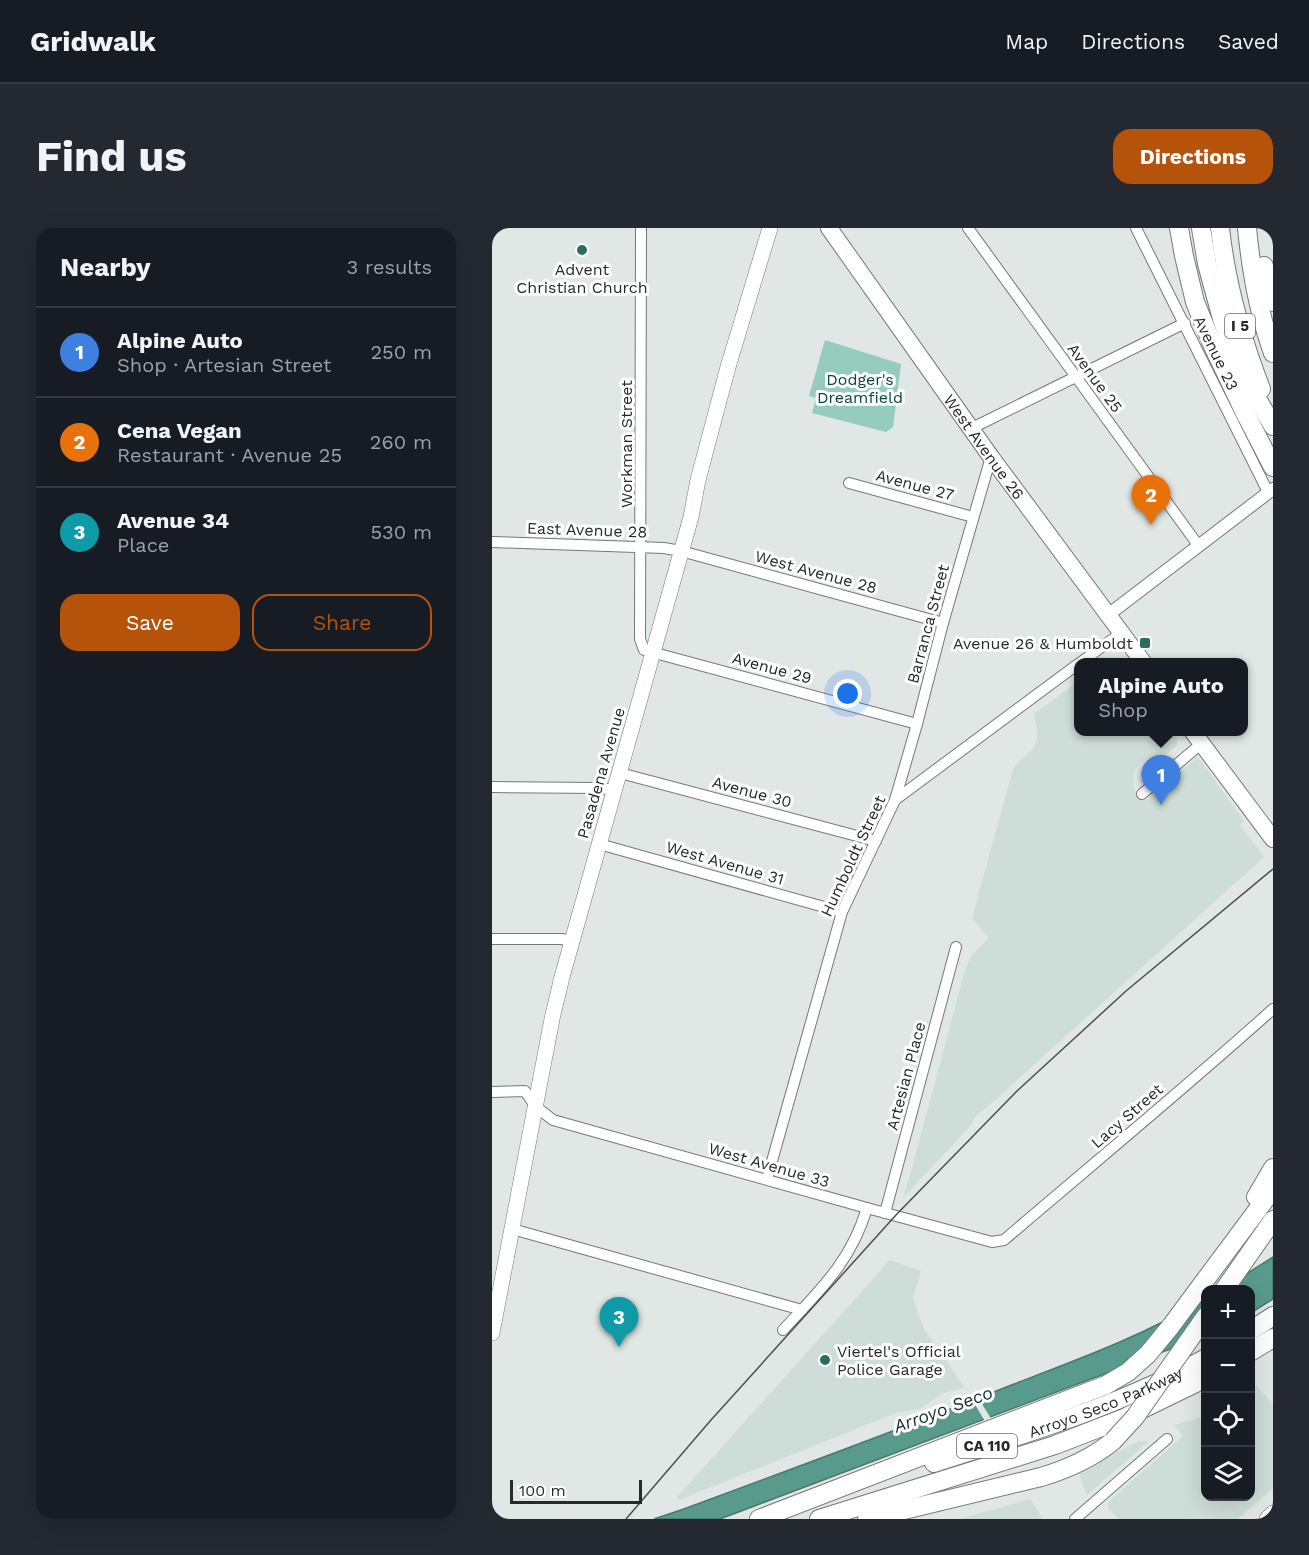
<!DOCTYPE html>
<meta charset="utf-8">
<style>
body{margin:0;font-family:"Work Sans",sans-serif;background:#242831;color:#f1f3f6}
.controls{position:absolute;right:18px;bottom:18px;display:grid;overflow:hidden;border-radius:12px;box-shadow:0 6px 24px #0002}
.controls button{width:54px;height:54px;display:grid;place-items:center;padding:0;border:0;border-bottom:2px solid #363941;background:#171b24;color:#f1f3f6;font:30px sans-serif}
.scale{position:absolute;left:18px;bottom:15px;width:132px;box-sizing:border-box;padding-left:6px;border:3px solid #282a2a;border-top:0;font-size:16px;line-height:21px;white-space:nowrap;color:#282a2a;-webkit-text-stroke:4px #fff;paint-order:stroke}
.you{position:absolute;left:356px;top:466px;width:21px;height:21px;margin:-15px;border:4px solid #fff;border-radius:50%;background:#1a73e8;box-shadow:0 0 0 9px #1a73e833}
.badge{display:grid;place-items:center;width:39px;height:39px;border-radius:50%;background:#b45309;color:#fff;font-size:20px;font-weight:700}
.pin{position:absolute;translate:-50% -50px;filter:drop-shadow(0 2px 3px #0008)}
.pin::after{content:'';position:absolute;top:32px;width:21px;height:18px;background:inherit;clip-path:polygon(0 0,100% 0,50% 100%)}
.popup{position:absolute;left:582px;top:430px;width:174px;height:78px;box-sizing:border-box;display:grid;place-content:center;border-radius:12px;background:#171b24;filter:drop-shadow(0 2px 4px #0005);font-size:20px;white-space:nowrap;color:#9ea1a6}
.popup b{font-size:22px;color:#f1f3f6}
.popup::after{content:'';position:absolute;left:50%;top:100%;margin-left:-12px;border:12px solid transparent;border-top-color:#171b24}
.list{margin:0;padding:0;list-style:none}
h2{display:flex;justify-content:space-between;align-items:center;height:78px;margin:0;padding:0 24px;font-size:26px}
h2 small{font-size:20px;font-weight:400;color:#9ea1a6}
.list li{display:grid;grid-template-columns:39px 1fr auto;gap:18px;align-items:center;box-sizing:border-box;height:90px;padding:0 24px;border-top:2px solid #363941}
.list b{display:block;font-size:22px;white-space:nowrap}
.list p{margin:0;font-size:20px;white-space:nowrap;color:#9ea1a6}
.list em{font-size:20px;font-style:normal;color:#9ea1a6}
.actions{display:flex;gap:12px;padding:18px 24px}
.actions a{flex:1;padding:14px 0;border:2px solid #b45309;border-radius:18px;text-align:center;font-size:21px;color:#b45309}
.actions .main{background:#b45309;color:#fff}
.icon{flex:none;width:33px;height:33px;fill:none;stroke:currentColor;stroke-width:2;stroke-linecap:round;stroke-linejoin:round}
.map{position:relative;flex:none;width:781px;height:1291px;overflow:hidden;border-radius:18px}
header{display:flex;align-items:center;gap:36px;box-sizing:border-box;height:84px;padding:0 30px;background:#171b24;border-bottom:2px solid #363941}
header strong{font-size:28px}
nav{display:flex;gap:33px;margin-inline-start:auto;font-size:21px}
.intro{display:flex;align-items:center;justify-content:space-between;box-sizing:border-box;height:144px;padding:0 36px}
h1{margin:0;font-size:42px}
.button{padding:15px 27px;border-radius:18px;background:#b45309;color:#fff;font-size:21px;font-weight:700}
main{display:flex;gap:36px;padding:0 36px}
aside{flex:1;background:#171b24;border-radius:18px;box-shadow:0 6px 24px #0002}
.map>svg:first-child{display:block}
.built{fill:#ceddd8}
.green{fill:#96ccbe}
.water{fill:#589a8b;stroke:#4a786e;stroke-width:1.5}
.pier{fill:#e0e7e5}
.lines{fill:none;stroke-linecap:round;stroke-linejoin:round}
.minor-casing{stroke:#747a78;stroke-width:12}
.tertiary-casing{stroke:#747a78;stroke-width:14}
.secondary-casing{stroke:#747a78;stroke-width:16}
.primary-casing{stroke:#747a78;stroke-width:18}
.motorway-casing{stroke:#747a78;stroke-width:20}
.minor{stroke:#fff;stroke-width:10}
.tertiary{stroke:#fff;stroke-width:12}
.secondary{stroke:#fff;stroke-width:15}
.primary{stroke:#fff;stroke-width:16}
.motorway{stroke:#fff;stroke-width:18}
.tram{stroke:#4c4f4e;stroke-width:1.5}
.motorway-bridge-casing{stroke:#747a78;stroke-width:20;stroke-linecap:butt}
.motorway-bridge{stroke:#fff;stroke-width:18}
.poi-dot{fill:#296d5f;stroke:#fff;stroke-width:2}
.labels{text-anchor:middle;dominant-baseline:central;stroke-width:6;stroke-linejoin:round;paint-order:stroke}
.shield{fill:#fff;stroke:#686a6a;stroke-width:1.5}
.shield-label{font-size:15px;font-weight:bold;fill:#282a2a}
.poi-label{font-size:16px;fill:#282a2a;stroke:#fff}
.street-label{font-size:16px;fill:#282a2a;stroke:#fff}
.park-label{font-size:16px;fill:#0c473d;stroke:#fff}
.water-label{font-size:18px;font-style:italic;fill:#10312a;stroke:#fff}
</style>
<header>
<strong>Gridwalk</strong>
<nav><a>Map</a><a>Directions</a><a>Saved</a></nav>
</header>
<div class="intro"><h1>Find us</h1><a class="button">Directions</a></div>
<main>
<aside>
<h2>Nearby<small>3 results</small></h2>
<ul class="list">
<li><span class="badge" style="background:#3f7fe0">1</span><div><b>Alpine Auto</b><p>Shop · Artesian Street</p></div><em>250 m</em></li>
<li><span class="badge" style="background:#e8710a">2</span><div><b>Cena Vegan</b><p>Restaurant · Avenue 25</p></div><em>260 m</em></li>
<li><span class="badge" style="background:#0f9aa8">3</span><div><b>Avenue 34</b><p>Place</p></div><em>530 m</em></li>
</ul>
<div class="actions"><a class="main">Save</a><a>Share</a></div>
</aside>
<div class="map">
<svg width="781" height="1291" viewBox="0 0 781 1291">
<rect width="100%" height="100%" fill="#e0e7e5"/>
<g class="built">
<polygon points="586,453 586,504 680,504 685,511 685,518 672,528 657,529 649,534 643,542 641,553 643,564 655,572 706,529 752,593 748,597 772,629 503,872 483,889 480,896 411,970 420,940 473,742 480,727 497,710 480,690 521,541 526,534 541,521 545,512 545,500 542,486"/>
<polygon points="398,1032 429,1043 421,1071 429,1093 433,1102 473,1160 451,1165 428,1181 406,1184 187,1272 185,1269"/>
<polygon points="764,1157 781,1176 781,1260 746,1291 627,1291 618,1283 616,1280 616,1274 691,1208 682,1197 713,1188 714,1268 758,1268 759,1161"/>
<polygon points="647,1213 657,1213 595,1267 587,1246 600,1240 618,1228"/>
<polygon points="538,1271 551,1291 468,1291"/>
</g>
<polygon class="green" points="333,112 409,136 401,199 394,204 320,185 324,170 317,168"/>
<g class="water">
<polygon points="781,1029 781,1071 759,1085 758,1062 729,1062"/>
<path d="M 713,1071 L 713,1108 L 228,1291 L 162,1291 L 189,1282 C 300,1241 412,1200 522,1156 C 587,1131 653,1107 713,1071 Z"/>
</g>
<polygon class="pier" points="485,1168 500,1192 494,1195 479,1170"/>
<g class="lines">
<g class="minor-casing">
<g id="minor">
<polyline points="149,0 148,411 152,422 425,496"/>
<polyline points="476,0 706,317"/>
<polyline points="644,0 776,264"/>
<polyline points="480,200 693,95"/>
<polyline points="357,255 481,289"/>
<polyline points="0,314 172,320 189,323 451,395"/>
<polyline points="589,434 629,405"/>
<polyline points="128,545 384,613"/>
<polyline points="0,559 108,560 123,562"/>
<polyline points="650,566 710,515"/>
<polyline points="403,572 586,436"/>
<polyline points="107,616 350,684"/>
<polyline points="0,711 69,711 81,713"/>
<path d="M 0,864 L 33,863 L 43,878 L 61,892 L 375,980 L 500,1014 L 512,1012 C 602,935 693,860 781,781"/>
<polyline points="275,951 350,684 403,572 425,496 451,395 499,229"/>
<polyline points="393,985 464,719"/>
<polyline points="20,1001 310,1082"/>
<path d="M 291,1102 C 328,1062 359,1034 375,980"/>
<polyline points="583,1291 675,1211"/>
</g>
</g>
<g class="tertiary-casing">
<polyline id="tertiary" points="616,387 781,261"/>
</g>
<g class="secondary-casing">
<g id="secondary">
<polyline points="0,1105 60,791 70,749 199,289 206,252 236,139 278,0"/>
<polyline points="775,1291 781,1285"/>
</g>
</g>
<g class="primary-casing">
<g id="primary">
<path id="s1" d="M 337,0 L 499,229 L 651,434"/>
<polyline points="701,504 781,611"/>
</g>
</g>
<g class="motorway-casing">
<g id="motorway">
<polyline points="687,0 692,28 703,74 721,118 752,183 781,239"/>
<polyline points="709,0 715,36 730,91 747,140 781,198"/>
<path d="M 728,0 C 734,55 749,109 769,161"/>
<path d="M 755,0 C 759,42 767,86 781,125"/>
<polyline points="772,38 781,74"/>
<polyline points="764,969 781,940"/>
<polyline points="732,1062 781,992"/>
<polyline points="758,1103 781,1088"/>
<polyline points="758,1124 781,1110"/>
<path id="s2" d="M 442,1235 C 535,1205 628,1178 714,1130"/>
<polyline points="267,1291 614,1157 636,1144 656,1126 679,1098 781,961"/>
<polyline points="327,1291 563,1217 630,1191 714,1150"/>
<path d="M 375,1291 L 549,1249 C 576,1241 599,1231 621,1213"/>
</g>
</g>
<use href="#minor" class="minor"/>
<use href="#tertiary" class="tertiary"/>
<use href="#secondary" class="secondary"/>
<use href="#primary" class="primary"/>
<use href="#motorway" class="motorway"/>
<polyline class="tram" points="134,1291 219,1192 404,987 525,863 634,763 781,641"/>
<g class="motorway-bridge-casing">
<polyline id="motorway-bridge" points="621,1213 643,1189 714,1088"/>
</g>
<use href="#motorway-bridge" class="motorway-bridge"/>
</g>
<g class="poi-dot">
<circle cx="90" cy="22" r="6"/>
<rect x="647" y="409" width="12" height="12" rx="3"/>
<circle cx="333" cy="1132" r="6"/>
</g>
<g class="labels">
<g class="shield">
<rect x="733" y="86" width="30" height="24" rx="4.5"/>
<rect x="465" y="1206" width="60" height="24" rx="4.5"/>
</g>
<g class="shield-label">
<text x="748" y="98">I 5</text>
<text x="495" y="1218">CA 110</text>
</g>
<g class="poi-label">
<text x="90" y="41">Advent<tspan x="90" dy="18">Christian Church</tspan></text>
<text x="641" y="415" text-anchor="end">Avenue 26 &amp; Humboldt</text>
<text x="345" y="1123" text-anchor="start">Viertel's Official<tspan x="345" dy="18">Police Garage</tspan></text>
</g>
<g class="street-label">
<text transform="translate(724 125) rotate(64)">Avenue 23</text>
<text transform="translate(603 150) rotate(54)">Avenue 25</text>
<text transform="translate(134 216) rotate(-90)">Workman Street</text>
<text stroke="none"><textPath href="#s1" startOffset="268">West Avenue 26</textPath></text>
<text transform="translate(423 257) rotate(15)">Avenue 27</text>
<text transform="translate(95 302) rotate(2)">East Avenue 28</text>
<text transform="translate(324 344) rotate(15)">West Avenue 28</text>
<text transform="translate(436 396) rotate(-75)">Barranca Street</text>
<text transform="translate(280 440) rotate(15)">Avenue 29</text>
<text transform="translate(109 545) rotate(-74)">Pasadena Avenue</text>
<text transform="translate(260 564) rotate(15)">Avenue 30</text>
<text transform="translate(361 628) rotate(-65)">Humboldt Street</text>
<text transform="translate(233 635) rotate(16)">West Avenue 31</text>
<text transform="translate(414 848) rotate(-75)">Artesian Place</text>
<text transform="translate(635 888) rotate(-41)">Lacy Street</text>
<text transform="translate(277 937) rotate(16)">West Avenue 33</text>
<text stroke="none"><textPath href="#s2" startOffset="182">Arroyo Seco Parkway</textPath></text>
</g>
<g class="park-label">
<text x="368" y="151">Dodger's<tspan x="368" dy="18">Dreamfield</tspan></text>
</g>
<g class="water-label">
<text transform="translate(451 1181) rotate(-20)">Arroyo Seco</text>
</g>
</g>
</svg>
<div class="controls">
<button>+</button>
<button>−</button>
<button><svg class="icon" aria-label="locate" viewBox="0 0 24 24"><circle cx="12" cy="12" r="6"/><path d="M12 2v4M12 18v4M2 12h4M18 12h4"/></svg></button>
<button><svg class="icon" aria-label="layers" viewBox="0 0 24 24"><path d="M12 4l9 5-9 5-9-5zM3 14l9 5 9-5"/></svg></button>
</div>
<div class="scale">100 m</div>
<div class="you"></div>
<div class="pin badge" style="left:669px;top:577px;background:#3f7fe0">1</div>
<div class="popup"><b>Alpine Auto</b>Shop</div>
<div class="pin badge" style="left:659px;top:297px;background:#e8710a">2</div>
<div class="pin badge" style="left:127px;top:1119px;background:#0f9aa8">3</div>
</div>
</main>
